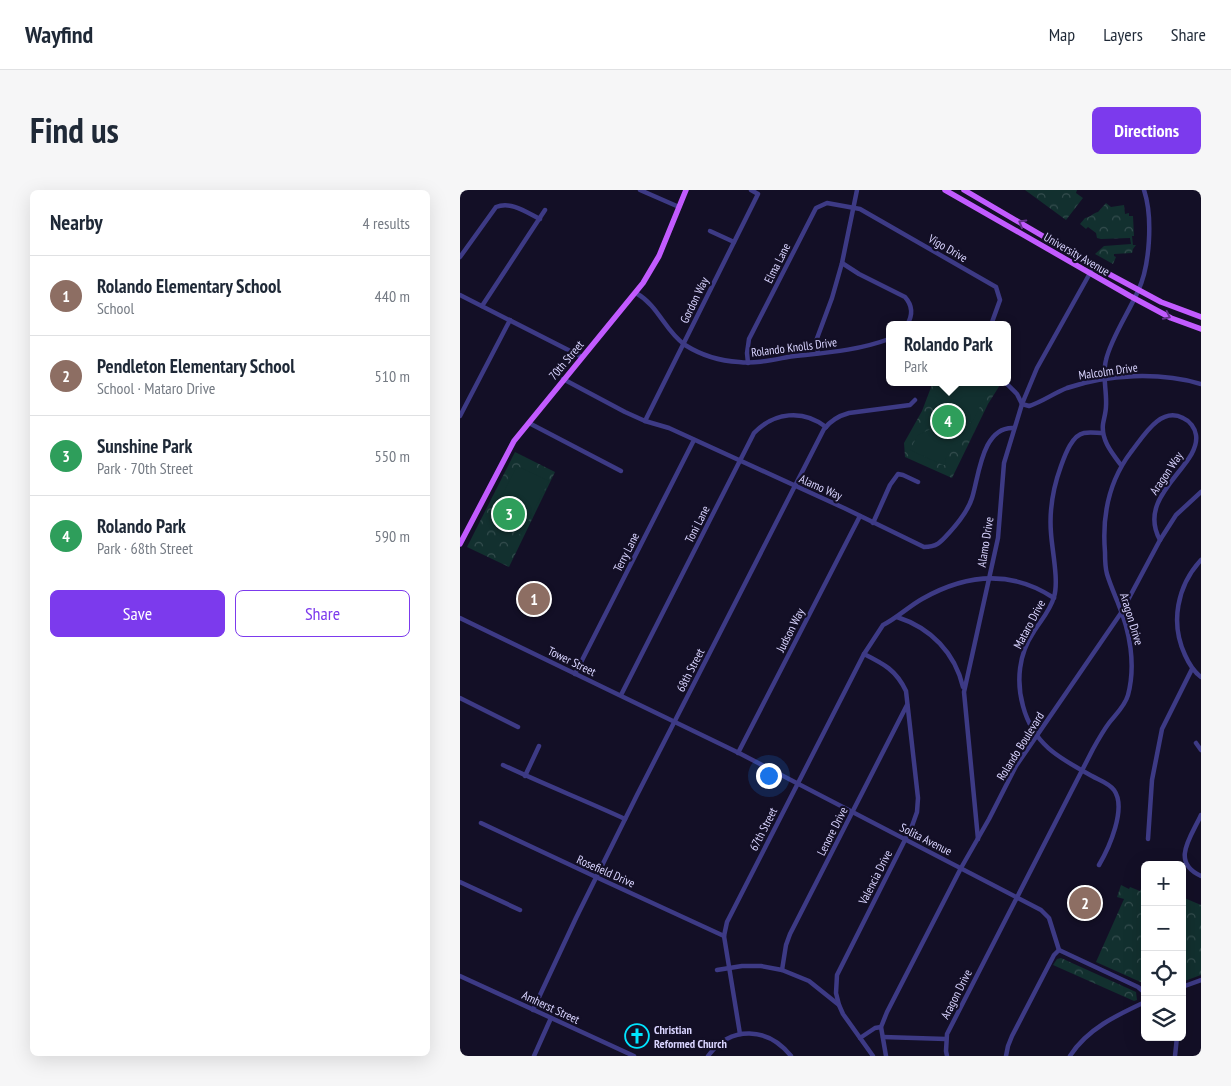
<!DOCTYPE html>
<meta charset="utf-8">
<style>
body{margin:0;font-family:"PT Sans Narrow",sans-serif;background:#f6f6f7;color:#1f2937}
.controls{position:absolute;right:15px;bottom:15px;display:grid;overflow:hidden;border-radius:8px;box-shadow:0 5px 20px #0002}
.controls button{width:45px;height:45px;display:grid;place-items:center;padding:0;border:0;border-bottom:1px solid #e0e1e3;background:#fff;color:#1f2937;font:25px sans-serif}
.you{position:absolute;left:308px;top:585px;width:18px;height:18px;margin:-12px;border:4px solid #fff;border-radius:50%;background:#1a73e8;box-shadow:0 0 0 8px #1a73e833}
.badge{display:grid;place-items:center;width:32px;height:32px;border-radius:50%;background:#7c3aed;color:#fff;font-size:16px;font-weight:700}
.pin{position:absolute;translate:-50% -50%;border:2px solid #fff;box-shadow:0 1px 5px #0006}
.popup{position:absolute;left:426px;top:131px;width:125px;height:65px;box-sizing:border-box;display:grid;place-content:center;border-radius:8px;background:#fff;filter:drop-shadow(0 1px 4px #0005);font-size:16px;white-space:nowrap;color:#747a83}
.popup b{font-size:19px;color:#1f2937}
.popup::after{content:'';position:absolute;left:50%;top:100%;margin-left:-10px;border:10px solid transparent;border-top-color:#fff}
.list{margin:0;padding:0;list-style:none}
h2{display:flex;justify-content:space-between;align-items:center;height:65px;margin:0;padding:0 20px;font-size:21px}
h2 small{font-size:16px;font-weight:400;color:#747a83}
.list li{display:grid;grid-template-columns:32px 1fr auto;gap:15px;align-items:center;box-sizing:border-box;height:80px;padding:0 20px;border-top:1px solid #e0e1e3}
.list b{display:block;font-size:19px;white-space:nowrap}
.list p{margin:0;font-size:16px;white-space:nowrap;color:#747a83}
.list em{font-size:16px;font-style:normal;color:#747a83}
.actions{display:flex;gap:10px;padding:15px 20px}
.actions a{flex:1;padding:11px 0;border:1px solid #7c3aed;border-radius:8px;text-align:center;font-size:18px;color:#7c3aed}
.actions .main{background:#7c3aed;color:#fff}
.icon{flex:none;width:28px;height:28px;fill:none;stroke:currentColor;stroke-width:2;stroke-linecap:round;stroke-linejoin:round}
.map{position:relative;flex:none;width:741px;height:866px;overflow:hidden;border-radius:8px}
header{display:flex;align-items:center;gap:30px;box-sizing:border-box;height:70px;padding:0 25px;background:#fff;border-bottom:1px solid #e0e1e3}
header strong{font-size:24px}
nav{display:flex;gap:28px;margin-inline-start:auto;font-size:18px}
.intro{display:flex;align-items:center;justify-content:space-between;box-sizing:border-box;height:120px;padding:0 30px}
h1{margin:0;font-size:35px}
.button{padding:12px 22px;border-radius:8px;background:#7c3aed;color:#fff;font-size:18px;font-weight:700}
main{display:flex;gap:30px;padding:0 30px}
aside{flex:1;background:#fff;border-radius:8px;box-shadow:0 5px 20px #0002}
.map>svg:first-child{display:block}
.park{fill:url(#park-crowns)}
.pitch{fill:#12302f}
.lines{fill:none;stroke-linecap:round;stroke-linejoin:round}
.minor{stroke:#3d3a85;stroke-width:4.5}
.major{stroke:#c25bff;stroke-width:5.5}
.oneway{stroke:#623188}
.labels{text-anchor:middle;dominant-baseline:central;stroke-width:4.5;stroke-linejoin:round;paint-order:stroke}
.street-label{font-size:12px;fill:#d9d4ff;stroke:#130f26}
.poi-label{font-size:12px;font-weight:bold;fill:#d9d4ff;stroke:#130f26;text-anchor:start}
</style>
<header>
<strong>Wayfind</strong>
<nav><a>Map</a><a>Layers</a><a>Share</a></nav>
</header>
<div class="intro"><h1>Find us</h1><a class="button">Directions</a></div>
<main>
<aside>
<h2>Nearby<small>4 results</small></h2>
<ul class="list">
<li><span class="badge" style="background:#8d6e63">1</span><div><b>Rolando Elementary School</b><p>School</p></div><em>440 m</em></li>
<li><span class="badge" style="background:#8d6e63">2</span><div><b>Pendleton Elementary School</b><p>School · Mataro Drive</p></div><em>510 m</em></li>
<li><span class="badge" style="background:#2e9e5b">3</span><div><b>Sunshine Park</b><p>Park · 70th Street</p></div><em>550 m</em></li>
<li><span class="badge" style="background:#2e9e5b">4</span><div><b>Rolando Park</b><p>Park · 68th Street</p></div><em>590 m</em></li>
</ul>
<div class="actions"><a class="main">Save</a><a>Share</a></div>
</aside>
<div class="map">
<svg width="741" height="866" viewBox="0 0 741 866">
<defs>
<pattern id="park-crowns" width="20" height="18" patternUnits="userSpaceOnUse" patternTransform="scale(1.25)"><rect width="20" height="18" fill="#12302f"/><path d="M2 6a3 3 0 1 1 6 0M12 15a3 3 0 1 1 6 0" fill="none" stroke="#344d4e"/></pattern>
</defs>
<rect width="100%" height="100%" fill="#130f26"/>
<g class="park">
<polygon points="565,0 617,0 616,3 623,8 606,30"/>
<path d="M 646,13 L 651,17 L 664,15 L 665,24 L 669,23 L 669,26 L 673,26 L 674,46 L 672,46 L 673,55 L 676,55 L 673,59 L 672,63 L 654,64 L 654,66 L 656,67 L 653,74 L 635,64 L 644,56 L 671,54 L 670,48 L 641,49 L 637,48 L 636,43 L 628,37 L 626,39 L 620,34 L 625,28 C 631,27 633,23 638,22 Z"/>
<polygon points="473,192 538,192 540,195 528,214 492,288 445,267 444,253 462,221"/>
<polygon points="55,262 95,282 49,377 7,357"/>
<polygon points="661,695 669,699 670,697 680,701 682,697 685,698 685,794 636,772 664,709 657,707"/>
<polygon points="722,707 741,715 741,785 722,792"/>
<polygon points="601,768 676,802 677,810 674,811 593,775 597,769"/>
</g>
<g class="pitch">
<polygon points="493,192 521,192 531,195 512,232 506,234 472,212 478,202"/>
<polygon points="475,237 483,237 498,241 486,268 485,275 483,275 450,260 458,245"/>
<polygon points="57,276 89,291 61,345 30,329"/>
</g>
<g class="lines">
<g class="minor">
<polyline points="180,0 219,17"/>
<polyline points="250,41 274,52"/>
<path d="M 0,67 L 36,17 C 51,11 66,22 80,29"/>
<path d="M 382,73 L 399,84 L 445,107 C 453,116 453,125 447,135"/>
<path d="M 176,103 C 199,116 204,140 225,155 C 241,165 260,171 279,172 C 295,174 312,170 328,167 C 362,163 397,161 429,149"/>
<polyline points="0,105 122,167"/>
<polyline points="22,116 85,20"/>
<polyline points="358,163 356,151 372,108 382,73 397,0"/>
<polyline points="288,173 287,163 289,149 356,18 367,13 400,19 536,97 540,110 531,135"/>
<path d="M 103,189 L 165,222 L 185,231 L 209,238 L 384,318 L 464,357 C 477,357 481,352 489,343 C 499,332 508,321 512,308 C 519,286 522,236 554,238"/>
<path d="M 545,192 L 557,204 L 562,214 L 569,216 C 582,212 594,203 607,198 C 648,184 700,182 741,194"/>
<polyline points="0,226 50,130"/>
<polyline points="185,231 298,4 291,0"/>
<polyline points="69,233 161,281"/>
<path d="M 661,275 C 652,263 641,250 643,234 C 644,228 646,222 646,216 C 647,201 642,185 646,170 C 651,148 669,122 678,101 C 690,76 693,27 684,0"/>
<polyline points="413,333 430,295 438,284 443,285 458,292"/>
<path d="M 741,370 C 717,396 710,433 725,465 C 729,474 733,481 741,487"/>
<path d="M 437,427 C 471,438 495,463 503,497"/>
<polyline points="0,428 279,563 581,720 589,728 599,760 678,797 685,803"/>
<polyline points="115,484 234,250"/>
<path d="M 161,505 L 294,243 C 314,222 343,219 366,237"/>
<polyline points="0,508 58,537"/>
<polyline points="736,553 741,560"/>
<polyline points="278,563 400,326"/>
<path d="M 43,575 C 83,594 124,610 165,629"/>
<polyline points="65,586 79,556"/>
<path d="M 741,625 C 731,647 710,672 741,686"/>
<polyline points="21,633 136,687 264,746"/>
<polyline points="518,649 504,502 538,348 544,273 562,214 577,178 634,76"/>
<polyline points="688,649 692,590 702,539 732,479"/>
<path d="M 639,675 C 649,658 667,618 654,600 C 649,593 639,590 632,586 C 599,568 573,554 563,516 C 556,491 559,464 573,443 C 581,430 590,421 594,407 C 599,391 592,360 591,343 C 589,319 593,298 601,276 C 605,265 612,245 624,243 C 630,242 637,243 643,243"/>
<polyline points="0,692 60,720"/>
<polyline points="257,780 282,776 301,776 322,780 349,791 379,815 383,824 413,866"/>
<polyline points="322,780 326,755 330,744 447,515"/>
<polyline points="0,786 174,866"/>
<polyline points="722,797 741,790"/>
<path d="M 379,815 L 376,803 L 377,785 L 452,636 L 457,622 L 458,608 L 446,501 C 436,480 424,474 404,464"/>
<path d="M 73,820 L 116,728 L 177,605 L 364,239 C 371,230 378,226 389,223 L 450,215 L 455,210"/>
<path d="M 280,844 L 264,746 L 267,732 L 404,464 L 423,435 C 437,428 448,417 462,409 C 506,384 550,379 594,408"/>
<polyline points="423,847 486,849"/>
<polyline points="400,848 415,838 421,837"/>
<polyline points="74,866 91,828"/>
<path d="M 248,866 C 271,835 308,837 331,866"/>
<polyline points="426,866 421,837 427,822 501,678 529,629 556,576 661,423 700,350 716,325 741,302"/>
<path d="M 487,866 L 486,861 L 487,844 L 633,559 C 638,550 643,541 649,533 C 656,524 665,516 668,505 C 676,475 670,441 658,413 C 654,403 650,394 647,384 C 645,377 645,369 645,362 C 642,326 649,291 671,262 C 683,247 700,216 723,228 C 730,231 735,238 736,245 C 741,276 675,305 700,350"/>
<polyline points="546,866 548,856 552,846 594,765 599,760"/>
<path d="M 610,866 C 627,839 657,825 685,812"/>
<polyline points="715,866 717,847"/>
</g>
<g class="major">
<polyline points="485,0 670,106 711,128 741,139"/>
<polyline points="504,0 634,76 701,112 741,127"/>
<polyline points="0,354 54,251 183,93 199,66 226,0"/>
</g>
</g>
<defs><path id="oneway-chevron" d="M-2-3.5L2.5 0L-2 3.5" fill="none" stroke-width="1.6" stroke-linecap="round" stroke-linejoin="round" transform="scale(1.25)"/></defs>
<g class="oneway">
<use href="#oneway-chevron" transform="translate(562 33) rotate(-150)"/>
<use href="#oneway-chevron" transform="translate(707 126) rotate(26)"/>
</g>
<defs>
<g id="church-ring" transform="scale(1.25)"><circle r="9.5" fill="#130f26" stroke="#00e5ff" stroke-width="1.5"/><path d="M-1.2-6h2.4v3.5h3.3v2.4h-3.3V6h-2.4V-.1h-3.3v-2.4h3.3Z" fill="#00e5ff"/></g>
</defs>
<g fill-rule="evenodd">
<use href="#church-ring" x="177" y="846"/>
</g>
<g class="labels">
<g class="street-label">
<text transform="translate(488 58) rotate(30)">Vigo Drive</text>
<text transform="translate(617 64) rotate(30)">University Avenue</text>
<text transform="translate(317 73) rotate(-63)">Elma Lane</text>
<text transform="translate(234 110) rotate(-64)">Gordon Way</text>
<text transform="translate(334 157) rotate(-7)">Rolando Knolls Drive</text>
<text transform="translate(106 170) rotate(-50)">70th Street</text>
<text transform="translate(648 181) rotate(-8)">Malcolm Drive</text>
<text transform="translate(706 283) rotate(-56)">Aragon Way</text>
<text transform="translate(361 297) rotate(24)">Alamo Way</text>
<text transform="translate(237 334) rotate(-63)">Toni Lane</text>
<text transform="translate(525 352) rotate(-81)">Alamo Drive</text>
<text transform="translate(166 362) rotate(-63)">Terry Lane</text>
<text transform="translate(672 429) rotate(73)">Aragon Drive</text>
<text transform="translate(569 434) rotate(-62)">Mataro Drive</text>
<text transform="translate(330 440) rotate(-63)">Judson Way</text>
<text transform="translate(112 471) rotate(26)">Tower Street</text>
<text transform="translate(230 480) rotate(-63)">68th Street</text>
<text transform="translate(560 556) rotate(-58)">Rolando Boulevard</text>
<text transform="translate(303 639) rotate(-63)">67th Street</text>
<text transform="translate(372 641) rotate(-63)">Lenore Drive</text>
<text transform="translate(466 649) rotate(27)">Solita Avenue</text>
<text transform="translate(146 681) rotate(24)">Rosefield Drive</text>
<text transform="translate(415 687) rotate(-63)">Valencia Drive</text>
<text transform="translate(496 804) rotate(-63)">Aragon Drive</text>
<text transform="translate(91 817) rotate(25)">Amherst Street</text>
</g>
<g class="poi-label">
<text x="194" y="839">Christian<tspan x="194" dy="14">Reformed Church</tspan></text>
</g>
</g>
</svg>
<div class="controls">
<button>+</button>
<button>−</button>
<button><svg class="icon" aria-label="locate" viewBox="0 0 24 24"><circle cx="12" cy="12" r="6"/><path d="M12 2v4M12 18v4M2 12h4M18 12h4"/></svg></button>
<button><svg class="icon" aria-label="layers" viewBox="0 0 24 24"><path d="M12 4l9 5-9 5-9-5zM3 14l9 5 9-5"/></svg></button>
</div>
<div class="you"></div>
<div class="pin badge" style="left:74px;top:409px;background:#8d6e63">1</div>
<div class="pin badge" style="left:625px;top:713px;background:#8d6e63">2</div>
<div class="pin badge" style="left:49px;top:324px;background:#2e9e5b">3</div>
<div class="pin badge" style="left:488px;top:231px;background:#2e9e5b">4</div>
<div class="popup"><b>Rolando Park</b>Park</div>
</div>
</main>
